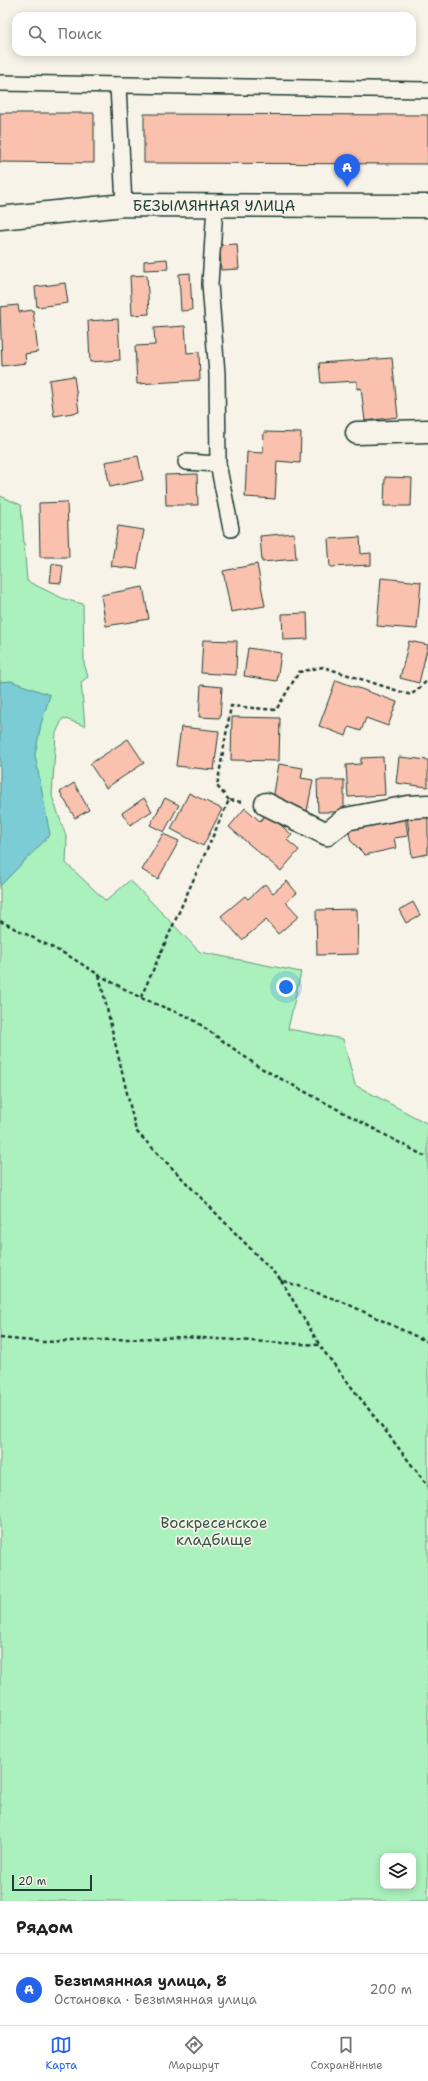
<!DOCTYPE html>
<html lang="ru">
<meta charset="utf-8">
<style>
body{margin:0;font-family:"Shantell Sans",sans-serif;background:#f2f2f2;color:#202124}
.controls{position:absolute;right:12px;bottom:12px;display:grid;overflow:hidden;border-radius:8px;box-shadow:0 2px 10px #0003}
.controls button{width:36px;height:36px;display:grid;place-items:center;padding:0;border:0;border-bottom:1px solid #e0e0e0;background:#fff;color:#202124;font:20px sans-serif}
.scale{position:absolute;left:12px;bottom:10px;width:80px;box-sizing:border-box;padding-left:4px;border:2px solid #1f3d34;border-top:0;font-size:11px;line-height:14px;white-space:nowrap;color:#1f3d34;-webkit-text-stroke:3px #f7f3e8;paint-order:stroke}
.you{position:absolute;left:286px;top:987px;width:14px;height:14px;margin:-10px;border:3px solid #fff;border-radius:50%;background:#1a73e8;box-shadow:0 0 0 6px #1a73e833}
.badge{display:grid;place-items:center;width:26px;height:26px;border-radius:50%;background:#2563eb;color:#fff;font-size:13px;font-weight:700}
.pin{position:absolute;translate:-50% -33px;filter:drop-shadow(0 1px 2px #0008)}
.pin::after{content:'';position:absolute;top:21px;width:14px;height:12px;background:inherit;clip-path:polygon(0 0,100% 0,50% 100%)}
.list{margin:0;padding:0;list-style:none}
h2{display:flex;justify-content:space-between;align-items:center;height:52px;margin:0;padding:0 16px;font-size:17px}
h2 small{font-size:13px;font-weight:400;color:#757577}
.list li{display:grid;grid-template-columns:26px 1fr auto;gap:12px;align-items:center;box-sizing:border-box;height:72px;padding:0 16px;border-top:1px solid #e0e0e0}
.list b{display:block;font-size:15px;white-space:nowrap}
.list p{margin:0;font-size:13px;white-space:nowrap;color:#757577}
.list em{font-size:13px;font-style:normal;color:#757577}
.icon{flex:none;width:22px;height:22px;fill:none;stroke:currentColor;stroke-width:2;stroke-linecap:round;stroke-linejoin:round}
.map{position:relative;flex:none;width:428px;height:1901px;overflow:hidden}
.search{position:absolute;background:#fff;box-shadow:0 2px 10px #0003;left:12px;right:12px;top:12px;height:44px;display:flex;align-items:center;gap:10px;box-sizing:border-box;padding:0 14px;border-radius:12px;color:#757577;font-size:15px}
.sheet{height:124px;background:#fff}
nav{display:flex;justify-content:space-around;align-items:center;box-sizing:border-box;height:56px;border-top:1px solid #e0e0e0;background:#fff;font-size:11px;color:#757577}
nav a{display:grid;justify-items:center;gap:2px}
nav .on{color:#2563eb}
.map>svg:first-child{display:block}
.green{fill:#abf1bd;stroke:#659778;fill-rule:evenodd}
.water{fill:#7bccd5;stroke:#569395}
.building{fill:#fac2ae;stroke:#1f3d34}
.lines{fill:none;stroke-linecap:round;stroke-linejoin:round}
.lane-casing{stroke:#1f3d34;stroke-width:18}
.street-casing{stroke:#1f3d34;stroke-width:25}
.path{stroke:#1f3d34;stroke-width:2.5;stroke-dasharray:4 3;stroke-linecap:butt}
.lane{stroke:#f7f3e8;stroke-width:15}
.street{stroke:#f7f3e8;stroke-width:22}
.labels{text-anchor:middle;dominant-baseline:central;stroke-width:3.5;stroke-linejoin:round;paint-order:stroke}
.street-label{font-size:15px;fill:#1f3d34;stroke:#f7f3e8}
.park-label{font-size:15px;fill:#345849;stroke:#f7f3e8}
</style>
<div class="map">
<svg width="428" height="1901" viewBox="0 0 428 1901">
<rect width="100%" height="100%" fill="#f7f3e8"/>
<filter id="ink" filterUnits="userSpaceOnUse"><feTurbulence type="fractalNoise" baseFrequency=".025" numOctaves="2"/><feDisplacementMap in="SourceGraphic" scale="8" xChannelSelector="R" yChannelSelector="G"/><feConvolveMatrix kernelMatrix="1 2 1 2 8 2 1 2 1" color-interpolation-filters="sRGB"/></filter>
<g filter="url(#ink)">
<path class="green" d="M 0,496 L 21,505 L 27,581 L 64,599 L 83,604 L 84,663 L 88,677 L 81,682 L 85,726 L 63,718 L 56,733 L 52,796 L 67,839 L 66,863 L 106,901 L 130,880 L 200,952 L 301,972 L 288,1029 L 343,1039 L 355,1085 L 428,1124 L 428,1901 L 0,1901 ZM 383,1856 L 413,1856 L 413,1886 L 383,1886 Z"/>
<polygon class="water" points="11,681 50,695 41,724 35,755 50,835 0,886 0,682"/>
<g class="building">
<polygon points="0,113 94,113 94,163 0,162"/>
<polygon points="144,114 428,115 428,164 144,163"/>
<polygon points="237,244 239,269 221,270 220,245"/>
<polygon points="167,259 168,269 144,270 144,261"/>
<polygon points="190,273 192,310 181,311 179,274"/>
<polygon points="147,275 149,314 132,315 130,276"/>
<polygon points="65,283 68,303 37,307 35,287"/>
<polygon points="18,305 19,312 33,310 38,352 25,354 26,363 2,366 0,307"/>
<polygon points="118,319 120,360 90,362 88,321"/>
<polygon points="185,326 187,353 199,352 200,380 137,384 135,346 155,345 154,328"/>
<polygon points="392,358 398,417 365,421 361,388 357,389 357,381 321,383 319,363"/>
<polygon points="74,376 79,412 54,416 49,380"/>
<polygon points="264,432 301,433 300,463 277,461 275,499 245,497 247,452 263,453"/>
<polygon points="138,456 143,480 110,487 105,462"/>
<polygon points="197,474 198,505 166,505 165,475"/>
<polygon points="385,477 412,478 411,506 384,506"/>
<polygon points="67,502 69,557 40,557 39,503"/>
<polygon points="118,526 144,530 137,569 111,566"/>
<polygon points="294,533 296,559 262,562 260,536"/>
<polygon points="360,537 361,554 371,553 371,565 330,567 328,539"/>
<polygon points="52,564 63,566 61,583 50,582"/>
<polygon points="257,564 265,606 231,612 223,571"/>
<polygon points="381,578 421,582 417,629 377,626"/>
<polygon points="143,587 149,619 106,626 101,595"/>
<polygon points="307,613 308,639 283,640 282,614"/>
<polygon points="203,640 237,641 236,675 201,673"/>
<polygon points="409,641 428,645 419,683 400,678"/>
<polygon points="248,648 281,653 277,681 244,676"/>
<polygon points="336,680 397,702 388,726 366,718 361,731 349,727 346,736 319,726"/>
<polygon points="201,685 222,687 220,718 199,717"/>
<polygon points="232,717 280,718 279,761 231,760"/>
<polygon points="181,727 219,731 214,770 176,766"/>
<polygon points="128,739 144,763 106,788 90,764"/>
<polygon points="383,757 385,795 348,797 346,765 361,764 361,758"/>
<polygon points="399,757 428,760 428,787 396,783"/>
<polygon points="279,764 303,768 301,778 313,780 307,811 272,805"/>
<polygon points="317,780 344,780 344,812 318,812"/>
<polygon points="74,783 89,810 75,818 60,792"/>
<polygon points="189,793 222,809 203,846 171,829"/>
<polygon points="144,798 152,811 130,825 122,813"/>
<polygon points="165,798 179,805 164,832 150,825"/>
<polygon points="245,808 260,821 267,813 292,835 287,840 299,850 281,871 229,827"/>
<polygon points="428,813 428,854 412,857 407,816"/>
<polygon points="405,816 408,836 394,838 396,848 365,855 351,841 347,825"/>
<polygon points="163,834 179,841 158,879 142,870"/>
<polygon points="287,881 297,893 286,902 299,916 278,934 266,920 242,940 221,916 245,896 248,899 265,884 273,893"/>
<polygon points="413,902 420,915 406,923 399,910"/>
<polygon points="357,909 358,954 317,955 316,910"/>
</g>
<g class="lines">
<g class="lane-casing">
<g id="lane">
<polyline points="0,83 428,90"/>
<polyline points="118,85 124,205"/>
<polyline points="215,207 210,284 217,374 218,464 231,529"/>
<polyline points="186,462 218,464"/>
</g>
</g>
<g class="street-casing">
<g id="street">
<polyline points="0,218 124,205 428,206"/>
<polyline points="357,433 428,431"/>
<polyline points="266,804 327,834 346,819 408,807 428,806"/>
</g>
</g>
<g class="path">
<polyline points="229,800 217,786 231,706 276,710 299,672 323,667 411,695 428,680"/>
<polyline points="0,921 69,956 99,975 141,998 191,1018 259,1067 428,1158"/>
<polyline points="99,975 136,1131 281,1280 343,1302 428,1342"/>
<polyline points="141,997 229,800 242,802"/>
<polyline points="281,1280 319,1344"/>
<polyline points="0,1338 43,1342 184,1337 319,1345 428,1486"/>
</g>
<use href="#lane" class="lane"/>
<use href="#street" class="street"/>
</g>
</g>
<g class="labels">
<g class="street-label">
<text x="214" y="206">БЕЗЫМЯННАЯ УЛИЦА</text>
</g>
<g class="park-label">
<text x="214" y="1523">Воскресенское<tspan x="214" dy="17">кладбище</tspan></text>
</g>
</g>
</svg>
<div class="controls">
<button><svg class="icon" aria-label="layers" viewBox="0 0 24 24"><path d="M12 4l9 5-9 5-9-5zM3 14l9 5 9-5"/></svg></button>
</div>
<div class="scale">20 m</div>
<div class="you"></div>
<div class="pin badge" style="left:347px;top:187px">A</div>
<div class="search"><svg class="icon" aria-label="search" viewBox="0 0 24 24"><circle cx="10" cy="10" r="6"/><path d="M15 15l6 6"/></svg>Поиск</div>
</div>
<section class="sheet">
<h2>Рядом<small></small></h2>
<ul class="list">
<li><span class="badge">A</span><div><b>Безымянная улица, 8</b><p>Остановка · Безымянная улица</p></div><em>200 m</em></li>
</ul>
</section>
<nav>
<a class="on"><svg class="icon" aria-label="map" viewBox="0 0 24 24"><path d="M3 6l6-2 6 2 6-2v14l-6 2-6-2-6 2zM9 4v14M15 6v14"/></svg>Карта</a>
<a><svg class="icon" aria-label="directions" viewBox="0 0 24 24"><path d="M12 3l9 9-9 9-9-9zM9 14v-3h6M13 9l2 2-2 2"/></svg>Маршрут</a>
<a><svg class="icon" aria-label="saved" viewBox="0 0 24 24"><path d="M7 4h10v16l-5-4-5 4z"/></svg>Сохранённые</a>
</nav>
